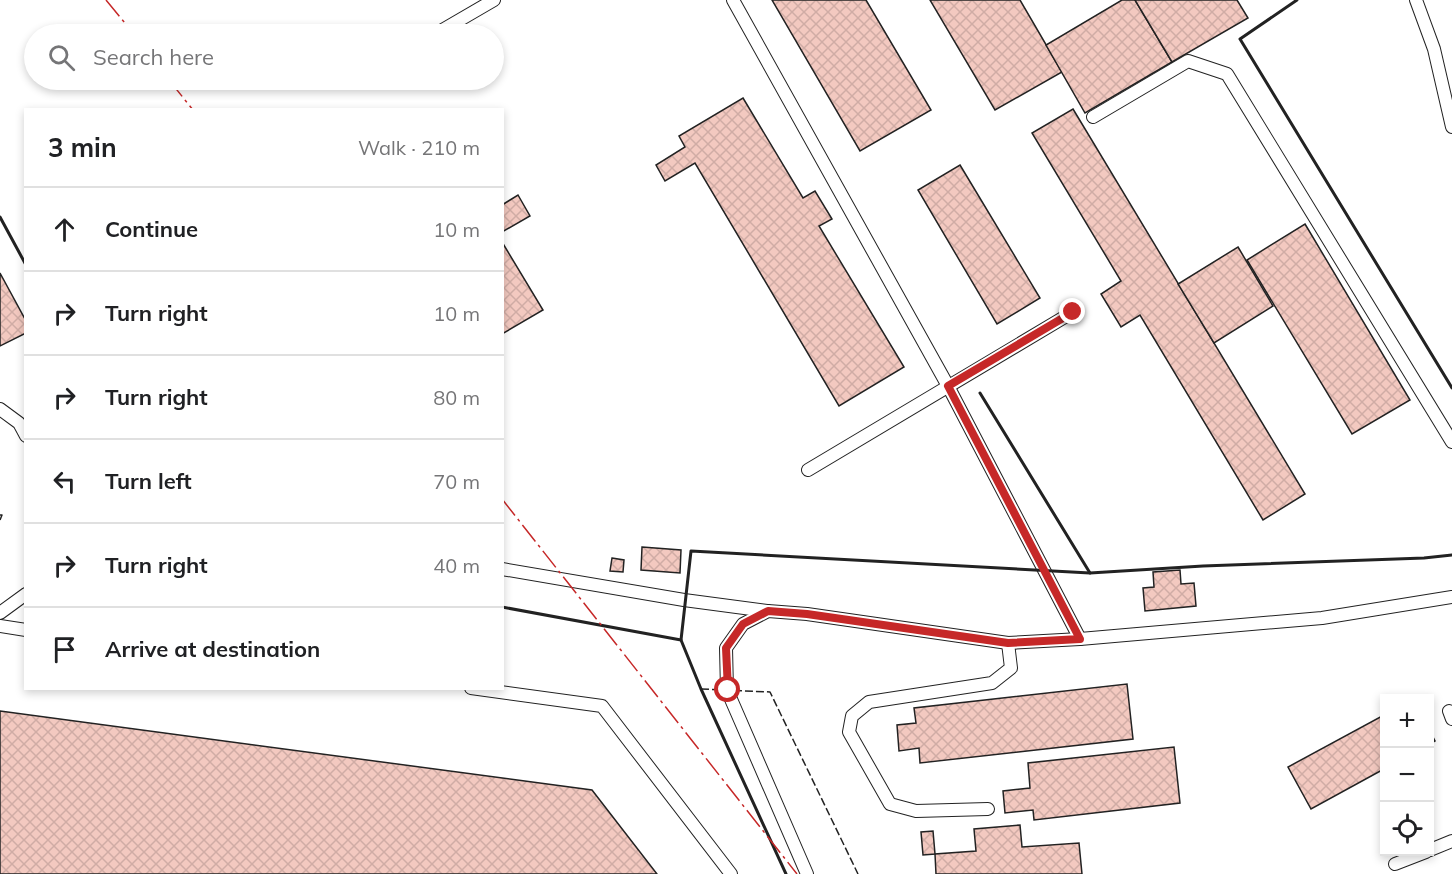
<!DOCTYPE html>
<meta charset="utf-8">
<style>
body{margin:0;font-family:Mulish,sans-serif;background:#f6f6f6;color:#202124}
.controls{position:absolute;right:18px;bottom:18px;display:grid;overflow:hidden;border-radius:0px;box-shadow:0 3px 9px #0003}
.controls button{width:54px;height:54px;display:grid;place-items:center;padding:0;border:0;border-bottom:2px solid #e0e0e0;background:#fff;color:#202124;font:30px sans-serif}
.stop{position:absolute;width:18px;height:18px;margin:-14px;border:4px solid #c62828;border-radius:50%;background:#fff}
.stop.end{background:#c62828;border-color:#fff;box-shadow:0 2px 6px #0008}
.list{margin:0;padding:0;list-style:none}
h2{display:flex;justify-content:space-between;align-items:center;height:78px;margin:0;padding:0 24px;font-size:26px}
h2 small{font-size:20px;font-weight:400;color:#757577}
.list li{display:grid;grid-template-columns:39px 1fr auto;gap:18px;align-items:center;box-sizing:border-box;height:84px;padding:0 24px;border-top:2px solid #e0e0e0}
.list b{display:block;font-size:22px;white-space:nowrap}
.list em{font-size:20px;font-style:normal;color:#757577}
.icon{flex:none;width:33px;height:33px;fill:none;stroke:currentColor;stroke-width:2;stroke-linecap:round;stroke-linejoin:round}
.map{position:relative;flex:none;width:1452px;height:874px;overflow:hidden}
.search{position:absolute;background:#fff;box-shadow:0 3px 9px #0003;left:24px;top:24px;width:480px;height:66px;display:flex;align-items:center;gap:15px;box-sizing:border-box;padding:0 21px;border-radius:33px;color:#757577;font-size:22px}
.panel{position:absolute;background:#fff;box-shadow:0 3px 9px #0003;left:24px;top:108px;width:480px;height:582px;border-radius:0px}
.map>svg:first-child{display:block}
.building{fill:url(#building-cross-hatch);stroke:#222;stroke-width:1.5}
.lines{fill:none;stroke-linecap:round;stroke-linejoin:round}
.lane-casing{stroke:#222;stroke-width:14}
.lane{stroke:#fff;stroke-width:12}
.fence{stroke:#222;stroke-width:1.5;stroke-dasharray:8 3;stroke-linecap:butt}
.wall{stroke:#222;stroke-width:3}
.power{stroke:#c62828;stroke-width:1.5;stroke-dasharray:21 4.5 3 4.5;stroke-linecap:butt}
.route{stroke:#c62828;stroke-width:8}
</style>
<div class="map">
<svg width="1452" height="874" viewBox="0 0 1452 874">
<defs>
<pattern id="building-cross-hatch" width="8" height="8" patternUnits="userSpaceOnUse" patternTransform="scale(1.5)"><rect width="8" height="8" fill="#f3c9c0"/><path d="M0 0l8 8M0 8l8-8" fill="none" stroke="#d0aca5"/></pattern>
</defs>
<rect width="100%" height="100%" fill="#fff"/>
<g class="building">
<polygon points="772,0 866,0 931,110 860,151"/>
<polygon points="930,0 1020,0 1062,72 995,110"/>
<polygon points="1122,0 1135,0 1172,62 1085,113 1046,45"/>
<polygon points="1135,0 1237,0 1248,18 1172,62"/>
<polygon points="743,98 803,198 815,191 832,219 819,226 904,367 839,406 695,163 665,181 656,165 685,147 679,136"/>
<polygon points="1073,109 1305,494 1263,520 1140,315 1121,327 1101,294 1121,281 1032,133"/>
<polygon points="960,165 1040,298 997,324 918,190"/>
<polygon points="518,195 530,216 502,232 502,205"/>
<polygon points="1305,224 1410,400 1352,434 1247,260"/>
<polygon points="502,242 543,310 502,334"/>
<polygon points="1238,247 1273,306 1214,343 1178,284"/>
<polygon points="0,273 26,321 26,333 0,346"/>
<polygon points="642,547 681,550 680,573 641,570"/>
<polygon points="612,558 624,560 623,572 610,571"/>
<polygon points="1180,570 1181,584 1194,583 1196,606 1145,611 1143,588 1154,587 1153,572"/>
<polygon points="1127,684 1133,739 920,763 919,748 899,751 897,725 916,723 914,708"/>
<polygon points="0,711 592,790 657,874 0,874"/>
<polygon points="1384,715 1384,769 1311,809 1288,767"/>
<polygon points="1430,731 1435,741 1430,744"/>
<polygon points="1174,747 1180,803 1034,820 1033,810 1005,813 1003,791 1030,788 1028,763"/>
<polygon points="1020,825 1022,847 1079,843 1082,874 936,874 935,854 976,851 974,829"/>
<polygon points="933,831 935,854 923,855 921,832"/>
</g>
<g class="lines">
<g class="lane-casing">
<g id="lane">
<polyline points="733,0 948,386 1080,639"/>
<polyline points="1416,0 1434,49 1452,127"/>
<polyline points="439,32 494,0"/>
<polyline points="1093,117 1188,61 1227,74 1452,442"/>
<polyline points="0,409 19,423 26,436"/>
<polyline points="808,470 1073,312"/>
<polyline points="502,569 684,600 767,611"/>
<polyline points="0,613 26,594"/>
<polyline points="0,626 26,630"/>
<polyline points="471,688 602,706 731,874"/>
<polyline points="1449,711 1452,719"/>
<polyline points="988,809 916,811 890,804 849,732 852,716 869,702 992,683 1011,668 1008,643"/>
<polyline points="1430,850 1452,841"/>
<polyline points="1395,864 1426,852"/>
<polyline points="807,874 727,690 726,648 743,624 768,611 807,614 1008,643 1080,639 1322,618 1452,597"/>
</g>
</g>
<use href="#lane" class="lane"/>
<g class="fence">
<polyline points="0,515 2,515 0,520"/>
<polyline points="701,689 770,692 858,874"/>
</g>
<g class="wall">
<polyline points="1297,0 1240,39 1452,388"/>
<polyline points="0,217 26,265"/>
<polyline points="980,393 1090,573"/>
<polyline points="502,607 681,640"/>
<polyline points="786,874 701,689 681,640 691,551 1090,573 1203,566 1424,558 1452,555"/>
</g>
<g class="power">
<polyline points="106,0 134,34"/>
<polyline points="169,80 193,110"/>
<polyline points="502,499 797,874"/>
</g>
</g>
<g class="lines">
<polyline class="route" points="728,690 726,648 743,624 768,611 807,614 1008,643 1080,639 948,386 1073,312"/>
</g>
</svg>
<div class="controls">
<button>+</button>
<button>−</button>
<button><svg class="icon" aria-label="locate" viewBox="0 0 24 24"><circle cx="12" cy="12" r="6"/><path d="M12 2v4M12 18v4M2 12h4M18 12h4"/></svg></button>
</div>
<div class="stop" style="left:728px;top:690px"></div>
<div class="stop end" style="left:1073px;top:312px"></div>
<div class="search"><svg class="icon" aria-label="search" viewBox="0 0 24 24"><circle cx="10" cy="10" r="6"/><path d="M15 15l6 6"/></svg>Search here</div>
<section class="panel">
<h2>3 min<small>Walk · 210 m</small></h2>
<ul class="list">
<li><svg class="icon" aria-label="ahead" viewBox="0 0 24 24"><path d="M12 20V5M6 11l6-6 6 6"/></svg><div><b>Continue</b></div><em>10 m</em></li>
<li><svg class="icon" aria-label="right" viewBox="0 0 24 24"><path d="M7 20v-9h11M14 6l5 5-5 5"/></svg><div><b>Turn right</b></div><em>10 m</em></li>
<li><svg class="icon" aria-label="right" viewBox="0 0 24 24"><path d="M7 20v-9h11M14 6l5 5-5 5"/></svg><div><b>Turn right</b></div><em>80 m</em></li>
<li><svg class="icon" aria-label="left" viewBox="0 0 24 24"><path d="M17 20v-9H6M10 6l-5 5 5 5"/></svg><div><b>Turn left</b></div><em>70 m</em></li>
<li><svg class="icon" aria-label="right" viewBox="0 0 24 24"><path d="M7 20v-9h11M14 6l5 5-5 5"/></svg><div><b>Turn right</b></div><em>40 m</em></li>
<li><svg class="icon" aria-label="arrive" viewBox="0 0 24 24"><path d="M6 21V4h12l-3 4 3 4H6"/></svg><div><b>Arrive at destination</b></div></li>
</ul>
</section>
</div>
